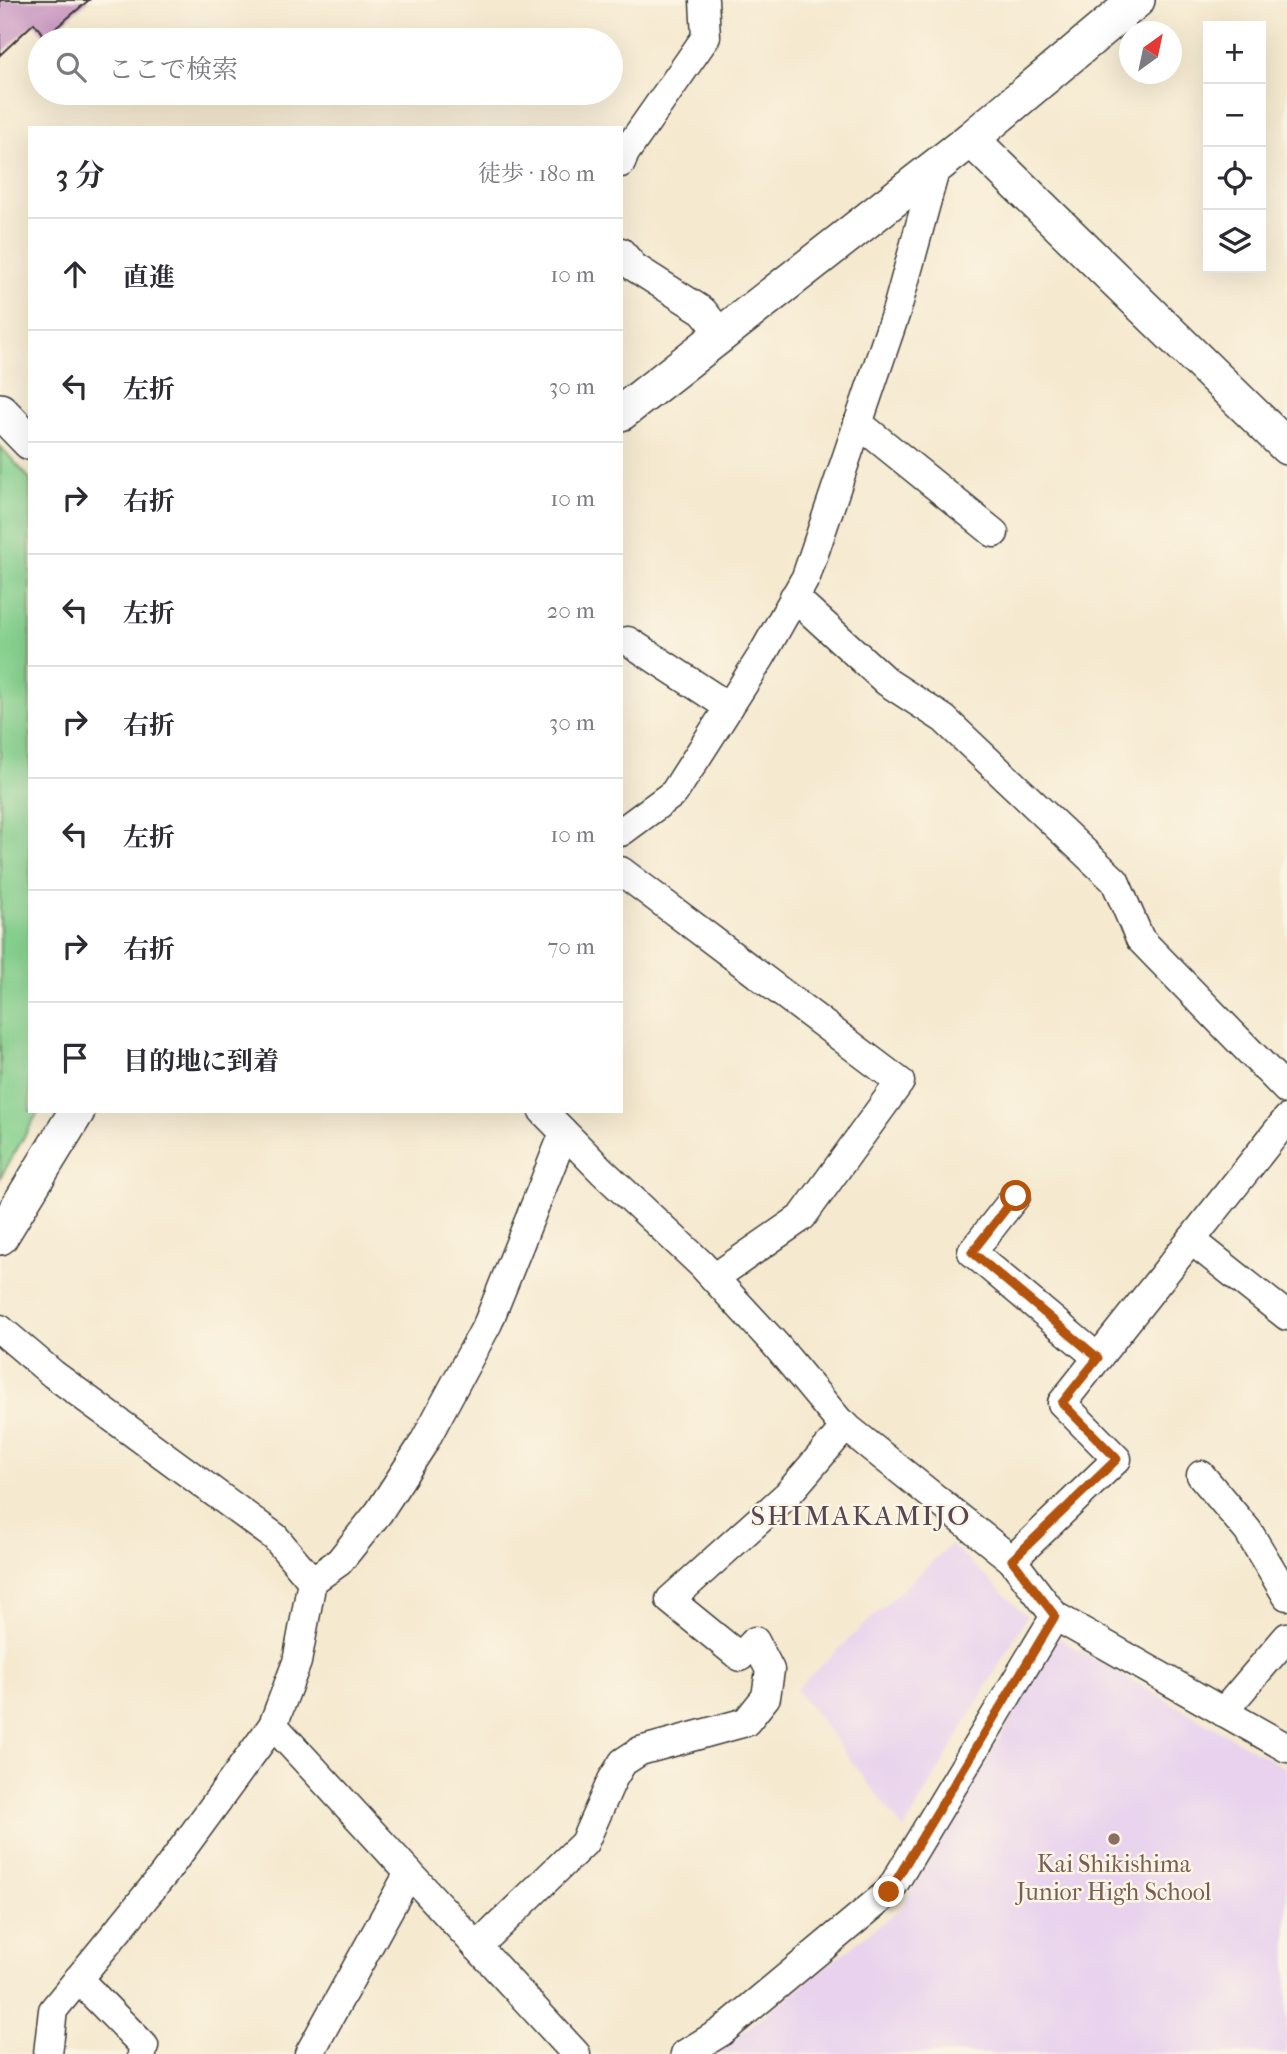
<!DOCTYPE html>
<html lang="ja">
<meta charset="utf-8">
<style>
body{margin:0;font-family:"IM FELL French Canon","Noto Serif JP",serif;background:#f7f7f7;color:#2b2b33}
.controls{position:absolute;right:21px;top:21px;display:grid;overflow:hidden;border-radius:0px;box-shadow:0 7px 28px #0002}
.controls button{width:63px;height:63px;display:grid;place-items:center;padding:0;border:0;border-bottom:2px solid #e1e1e2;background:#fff;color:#2b2b33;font:35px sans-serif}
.compass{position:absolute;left:1119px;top:21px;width:63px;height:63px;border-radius:50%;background:#fff;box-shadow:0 7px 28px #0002;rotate:33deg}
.stop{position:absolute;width:21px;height:21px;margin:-16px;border:5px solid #b45309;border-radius:50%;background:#fff}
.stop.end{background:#b45309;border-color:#fff;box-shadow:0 2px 7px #0008}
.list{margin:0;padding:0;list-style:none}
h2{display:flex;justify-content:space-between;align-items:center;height:91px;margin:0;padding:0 28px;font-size:30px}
h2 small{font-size:23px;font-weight:400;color:#7c7c81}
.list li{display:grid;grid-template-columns:46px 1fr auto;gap:21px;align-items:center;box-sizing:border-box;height:112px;padding:0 28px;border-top:2px solid #e1e1e2}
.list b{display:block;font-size:26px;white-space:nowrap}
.list em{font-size:23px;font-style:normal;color:#7c7c81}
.icon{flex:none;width:38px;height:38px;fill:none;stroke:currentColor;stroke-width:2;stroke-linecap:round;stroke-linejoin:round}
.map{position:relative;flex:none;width:1287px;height:2054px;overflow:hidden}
.search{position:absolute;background:#fff;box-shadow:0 7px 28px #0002;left:28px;top:28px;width:595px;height:77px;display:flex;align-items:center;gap:18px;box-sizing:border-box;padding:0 24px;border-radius:38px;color:#7c7c81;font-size:26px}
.panel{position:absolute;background:#fff;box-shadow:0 7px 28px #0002;left:28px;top:126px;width:595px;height:987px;border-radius:0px}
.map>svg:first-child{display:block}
.built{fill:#e8d2ee}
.green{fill:#87d28f;stroke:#527756;stroke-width:2}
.building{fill:#c693c0}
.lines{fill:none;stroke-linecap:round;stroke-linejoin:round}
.minor-casing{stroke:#3d3b37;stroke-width:31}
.tertiary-casing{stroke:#3d3b37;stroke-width:38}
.minor{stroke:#fff;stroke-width:28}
.tertiary{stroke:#fff;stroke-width:35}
.route{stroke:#b45309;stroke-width:9}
.education-dot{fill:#8d6e63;stroke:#fcf5e5;stroke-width:2.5}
.labels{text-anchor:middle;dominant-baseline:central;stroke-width:5;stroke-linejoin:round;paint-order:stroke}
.education-label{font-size:24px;fill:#785e54;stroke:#fcf5e5}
.quarter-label{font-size:28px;letter-spacing:2px;fill:#584655;stroke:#fcf5e5}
</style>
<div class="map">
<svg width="1287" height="2054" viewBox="0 0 1287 2054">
<rect width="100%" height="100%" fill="#fcf5e5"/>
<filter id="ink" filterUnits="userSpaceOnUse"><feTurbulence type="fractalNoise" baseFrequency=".0143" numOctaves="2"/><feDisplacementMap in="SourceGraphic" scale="14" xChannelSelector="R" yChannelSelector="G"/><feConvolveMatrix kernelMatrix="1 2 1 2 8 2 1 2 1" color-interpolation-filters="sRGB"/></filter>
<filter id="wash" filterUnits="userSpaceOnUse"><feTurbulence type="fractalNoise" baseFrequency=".00686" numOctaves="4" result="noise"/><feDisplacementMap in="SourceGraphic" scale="28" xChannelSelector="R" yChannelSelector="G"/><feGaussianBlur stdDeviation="1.57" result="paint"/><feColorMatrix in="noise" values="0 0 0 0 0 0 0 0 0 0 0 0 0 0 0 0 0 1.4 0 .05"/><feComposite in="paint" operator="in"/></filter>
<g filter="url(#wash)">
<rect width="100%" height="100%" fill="#f5e9cf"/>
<g class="built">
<polygon points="951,1544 1027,1616 904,1830 796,1689"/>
<polygon points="1058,1638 1287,1769 1287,2054 706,2054 743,2032 901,1908"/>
</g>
<polygon class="green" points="0,446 30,479 30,1111 39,1111 0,1178"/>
<g id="blocks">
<polygon class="building" points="0,0 89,0 45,37 34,23 0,55"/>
</g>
</g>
<g filter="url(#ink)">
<use href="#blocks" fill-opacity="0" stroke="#3d3b37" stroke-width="2"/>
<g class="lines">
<g class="minor-casing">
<g id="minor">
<polyline points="621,163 625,153 706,37 704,0"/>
<polyline points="621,252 634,267 703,311 722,335"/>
<polyline points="858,423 994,533"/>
<polyline points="794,597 887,682 944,719 1115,881 1140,939 1287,1090"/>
<polyline points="628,641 729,707"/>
<polyline points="621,832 674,793 761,657 806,577 897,309 936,167"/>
<polyline points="621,871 900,1082 802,1217 714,1278"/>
<polyline points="543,1111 602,1171 701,1264 775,1344 839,1421 1012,1560 1055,1616 1287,1748"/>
<polyline points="1016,1196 972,1252 1098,1358"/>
<polyline points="1191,1240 1287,1316"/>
<polyline points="0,1329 53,1374 275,1537 312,1581 297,1662 273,1725 164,1874 53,2010 48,2054"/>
<polyline points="1201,1475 1248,1531 1287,1596"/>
<polyline points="1012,1560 1117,1459 1062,1403 1287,1119"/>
<polyline points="312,1581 339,1562 379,1512 423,1444 488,1323 564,1133"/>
<polyline points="1223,1712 1287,1637"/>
<polyline points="273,1725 576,2054"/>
<polyline points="477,1947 584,1843 612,1780 623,1762 640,1751 746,1722 766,1697 770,1670 755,1641 740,1657 670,1600 787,1495 846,1426"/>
<polyline points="78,1979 144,2046 142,2054"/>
<polyline points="309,2054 409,1873"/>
<polyline points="685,2054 721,2032 889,1892 1055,1616"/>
</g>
</g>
<g class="tertiary-casing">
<g id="tertiary">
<polyline points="971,139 1287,447"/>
<polyline points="0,411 30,442"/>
<polyline points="621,413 971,139 1137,0"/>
<polyline points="0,1237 77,1111"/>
</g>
</g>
<use href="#minor" class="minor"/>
<use href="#tertiary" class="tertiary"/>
</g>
</g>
<g class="lines" filter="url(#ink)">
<polyline class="route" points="889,1892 1055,1616 1012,1560 1117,1459 1062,1403 1098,1358 972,1252 1016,1196"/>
</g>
<circle class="education-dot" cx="1114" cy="1839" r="7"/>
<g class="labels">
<g class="education-label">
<text x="1114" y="1864">Kai Shikishima<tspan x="1114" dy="28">Junior High School</tspan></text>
</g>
<g class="quarter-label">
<text x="861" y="1515">SHIMAKAMIJO</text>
</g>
</g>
</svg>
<div class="controls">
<button>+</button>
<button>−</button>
<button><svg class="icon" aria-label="locate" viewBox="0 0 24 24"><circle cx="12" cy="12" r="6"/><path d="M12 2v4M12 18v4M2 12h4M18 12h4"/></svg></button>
<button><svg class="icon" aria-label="layers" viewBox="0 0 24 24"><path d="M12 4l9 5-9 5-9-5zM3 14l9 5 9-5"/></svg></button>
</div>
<svg class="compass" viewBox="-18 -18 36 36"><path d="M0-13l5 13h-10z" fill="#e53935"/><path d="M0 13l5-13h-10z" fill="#7c7c81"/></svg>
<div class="stop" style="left:1016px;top:1196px"></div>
<div class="stop end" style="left:889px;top:1892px"></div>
<div class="search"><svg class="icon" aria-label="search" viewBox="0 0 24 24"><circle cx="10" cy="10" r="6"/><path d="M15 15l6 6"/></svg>ここで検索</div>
<section class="panel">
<h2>3 分<small>徒歩 · 180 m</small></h2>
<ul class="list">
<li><svg class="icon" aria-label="ahead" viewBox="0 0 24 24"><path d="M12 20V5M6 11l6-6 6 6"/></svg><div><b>直進</b></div><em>10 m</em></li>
<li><svg class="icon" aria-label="left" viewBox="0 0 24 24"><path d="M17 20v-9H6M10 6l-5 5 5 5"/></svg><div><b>左折</b></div><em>30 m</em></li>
<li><svg class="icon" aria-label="right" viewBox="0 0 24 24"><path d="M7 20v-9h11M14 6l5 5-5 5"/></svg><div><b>右折</b></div><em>10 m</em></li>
<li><svg class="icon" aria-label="left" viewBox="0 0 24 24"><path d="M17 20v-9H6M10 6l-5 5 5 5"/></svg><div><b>左折</b></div><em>20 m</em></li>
<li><svg class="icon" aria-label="right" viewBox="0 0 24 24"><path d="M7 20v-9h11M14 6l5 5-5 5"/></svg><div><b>右折</b></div><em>30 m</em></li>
<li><svg class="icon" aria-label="left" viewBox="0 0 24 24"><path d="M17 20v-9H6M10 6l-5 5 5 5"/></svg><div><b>左折</b></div><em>10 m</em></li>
<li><svg class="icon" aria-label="right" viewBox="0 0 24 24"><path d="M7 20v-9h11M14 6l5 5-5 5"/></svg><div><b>右折</b></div><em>70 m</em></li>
<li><svg class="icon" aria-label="arrive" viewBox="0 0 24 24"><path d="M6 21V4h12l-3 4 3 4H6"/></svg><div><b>目的地に到着</b></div></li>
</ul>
</section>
</div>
